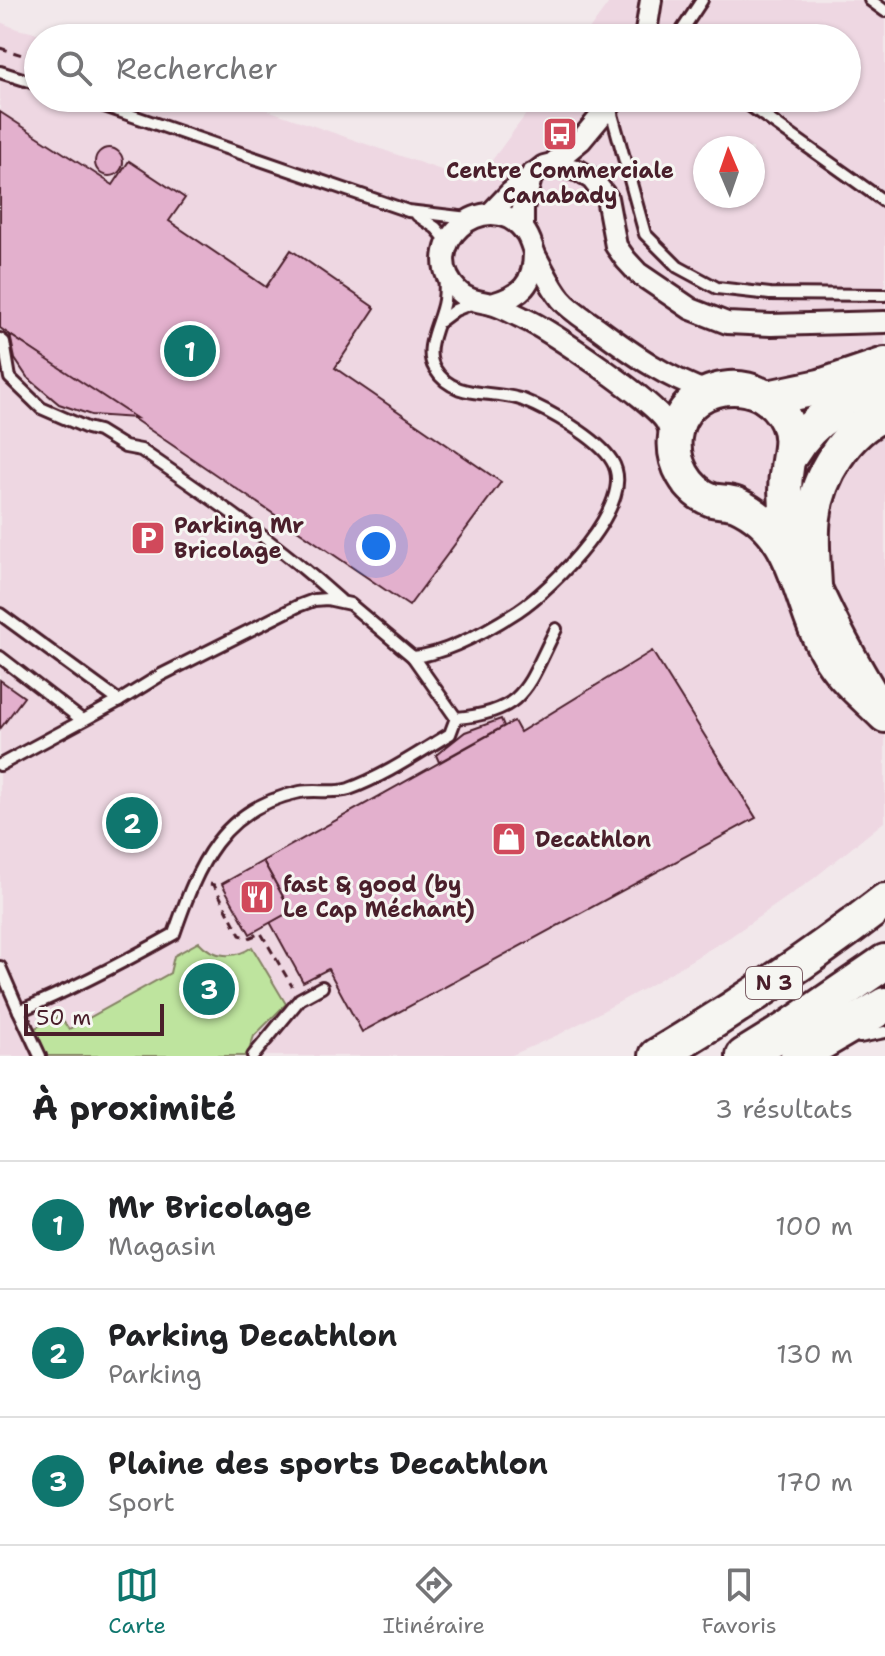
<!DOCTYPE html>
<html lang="fr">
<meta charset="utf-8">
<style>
body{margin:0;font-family:"Shantell Sans",sans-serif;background:#f2f2f2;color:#202124}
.compass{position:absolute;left:693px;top:136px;width:72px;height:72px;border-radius:50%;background:#fff;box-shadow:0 2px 6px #0004;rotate:358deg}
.scale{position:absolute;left:24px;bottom:20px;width:140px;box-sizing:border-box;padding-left:8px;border:4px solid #4a1f2b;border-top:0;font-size:22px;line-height:28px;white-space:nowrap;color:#4a1f2b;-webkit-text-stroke:6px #f6f6f2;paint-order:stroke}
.you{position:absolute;left:376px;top:546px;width:28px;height:28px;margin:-20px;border:6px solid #fff;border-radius:50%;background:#1a73e8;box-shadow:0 0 0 12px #1a73e833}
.badge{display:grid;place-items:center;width:52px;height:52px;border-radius:50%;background:#0f766e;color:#fff;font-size:26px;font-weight:700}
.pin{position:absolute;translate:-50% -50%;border:4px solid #fff;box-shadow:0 2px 8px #0006}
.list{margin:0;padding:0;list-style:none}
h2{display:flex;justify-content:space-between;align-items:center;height:104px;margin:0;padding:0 32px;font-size:34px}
h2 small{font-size:26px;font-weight:400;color:#757577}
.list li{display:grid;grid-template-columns:52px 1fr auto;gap:24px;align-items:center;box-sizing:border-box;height:128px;padding:0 32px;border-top:2px solid #e0e0e0}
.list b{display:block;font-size:30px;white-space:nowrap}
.list p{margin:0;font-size:26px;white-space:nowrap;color:#757577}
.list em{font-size:26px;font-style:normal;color:#757577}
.icon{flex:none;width:44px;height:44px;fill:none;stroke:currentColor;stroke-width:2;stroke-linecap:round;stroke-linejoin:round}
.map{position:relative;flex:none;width:885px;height:1056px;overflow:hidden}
.search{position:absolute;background:#fff;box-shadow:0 2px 6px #0004;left:24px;right:24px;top:24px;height:88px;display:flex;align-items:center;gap:20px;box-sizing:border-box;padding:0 28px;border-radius:44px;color:#757577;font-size:30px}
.sheet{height:488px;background:#fff}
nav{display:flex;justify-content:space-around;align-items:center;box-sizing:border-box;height:112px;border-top:2px solid #e0e0e0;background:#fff;font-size:22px;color:#757577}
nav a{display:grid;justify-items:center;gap:4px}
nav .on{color:#0f766e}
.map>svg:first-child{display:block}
.built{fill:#eed7e2;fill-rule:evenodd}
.green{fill:#bee49e;stroke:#848264;stroke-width:2}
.building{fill:#e3b0cd;stroke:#4a1f2b;stroke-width:2}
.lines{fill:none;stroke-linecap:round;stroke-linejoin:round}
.service-casing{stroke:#4a1f2b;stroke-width:16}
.minor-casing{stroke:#4a1f2b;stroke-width:26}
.primary-casing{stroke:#4a1f2b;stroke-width:38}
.trunk-casing{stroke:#4a1f2b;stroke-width:40}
.path{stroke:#4a1f2b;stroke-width:3;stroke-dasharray:8 6;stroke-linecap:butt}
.service{stroke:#f6f6f2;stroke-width:10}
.minor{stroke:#f6f6f2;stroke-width:20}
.primary{stroke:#f6f6f2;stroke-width:32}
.trunk{stroke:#f6f6f2;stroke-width:34}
.labels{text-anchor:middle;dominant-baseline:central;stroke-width:6;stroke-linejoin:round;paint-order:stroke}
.shield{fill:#f6f6f2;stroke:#7e6067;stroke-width:2}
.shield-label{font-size:20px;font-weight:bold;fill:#4a1f2b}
.poi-label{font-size:22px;font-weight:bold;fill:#4a1f2b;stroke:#f6f6f2;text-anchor:start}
</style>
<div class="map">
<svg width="885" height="1056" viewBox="0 0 885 1056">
<rect width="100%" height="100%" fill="#f2e8eb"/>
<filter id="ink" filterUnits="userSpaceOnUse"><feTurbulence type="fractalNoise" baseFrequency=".0125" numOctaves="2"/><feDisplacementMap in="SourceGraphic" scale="16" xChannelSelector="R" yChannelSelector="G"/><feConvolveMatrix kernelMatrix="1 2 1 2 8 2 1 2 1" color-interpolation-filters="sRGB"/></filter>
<g filter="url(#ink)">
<path class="built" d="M 611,0 L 885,0 L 885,821 L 813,879 L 730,937 L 645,988 L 560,1034 L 510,1056 L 0,1056 L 0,22 L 17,29 L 59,38 L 38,38 L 38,98 L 233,98 L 476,182 L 538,98 L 847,98 L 847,38 L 583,38 ZM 705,148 L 753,148 L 753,196 L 705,196 Z"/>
<path class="green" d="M 199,942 C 213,958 235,959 252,947 L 286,1004 L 254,1036 L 247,1056 L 36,1056 L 29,1042 L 35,1028 L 59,1016 L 69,1029 L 170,973 L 174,956 Z"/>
<g class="building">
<polygon points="0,112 113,185 129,161 185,198 169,221 266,287 291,250 375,308 335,368 501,482 409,606 0,328"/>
<circle cx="109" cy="162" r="14"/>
<polygon points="10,335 136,418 91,415 59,404 27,377 15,359"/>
<polygon points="652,651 756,818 362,1032 328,969 303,982 270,922 291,911 263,861 514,721 520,732"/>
<polygon points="0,680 24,697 0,729"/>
<polygon points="501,719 504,726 439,762 436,755 465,732"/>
<polygon points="263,861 291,911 250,934 222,884"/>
</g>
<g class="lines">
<g class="service-casing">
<g id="service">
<polyline points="870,0 885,11"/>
<polyline points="677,38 702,0"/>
<polyline points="0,72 38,84"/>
<polyline points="81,98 408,211 468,218"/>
<polyline points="739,98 885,202"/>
<polyline points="610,107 645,234 678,267 717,288 770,294 885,295"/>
<polyline points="417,215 436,228 448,242"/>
<polyline points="439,322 455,310 475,302"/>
<path d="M 0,339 L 4,342 L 10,378 L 41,408 L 87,428 L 99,431 L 125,447 L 141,450 C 210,497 278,544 340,600"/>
<polyline points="0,614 119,701"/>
<polyline points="0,657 82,720"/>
<path d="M 413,657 L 456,718 C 527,712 527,685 556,629"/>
<path d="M 0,765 L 119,701 L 161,675 L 298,606 L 314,600 L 327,599 L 350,604 L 413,657 C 447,654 490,629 518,611 C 551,589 639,504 612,461 C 598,438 548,410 523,400 C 493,389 454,401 435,369 C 422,348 441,322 444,300 C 445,292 445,283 444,275"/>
<path d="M 0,967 L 19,1011 C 73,989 124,962 174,934 C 198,865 221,808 300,792 C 316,789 334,794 349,789 C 385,776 418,753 450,734 L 456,718"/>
<polyline points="19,1011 40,1056"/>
<polyline points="860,1037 885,1032"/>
<polyline points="253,1056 300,999 322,987"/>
</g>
</g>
<g class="minor-casing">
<g id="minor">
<polyline points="645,38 651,0"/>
<polyline points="552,164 579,171 592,179 607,198 616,246 626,260 638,273 691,309 727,323 771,325 885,322"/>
<polyline points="490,214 511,192 544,166 552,164 581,140 616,98"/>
<polyline points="523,229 523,208 532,174"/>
<path d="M 492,304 C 521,296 534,284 534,253"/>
<path d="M 673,445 C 671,438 670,428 666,422 C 655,402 548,329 525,319 C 514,314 503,307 491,304 C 479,301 468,301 458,291 C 414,247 485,184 524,230 C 531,238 532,249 536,257 C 544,271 551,287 561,299 C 571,311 587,320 599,329 C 634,355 667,378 708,392"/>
</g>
</g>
<g class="primary-casing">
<path id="primary" d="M 882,712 C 856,670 833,629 813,584 C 804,564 793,544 789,523 C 785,506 784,485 787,468 C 789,451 794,438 786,421 C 763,370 682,380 675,437 C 672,463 687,491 712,500 C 720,502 728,501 736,504 C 803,534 795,606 831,659 C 846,682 866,697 885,716"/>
</g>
<g class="trunk-casing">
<g id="trunk">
<polyline points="768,398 820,387 885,365"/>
<path d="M 791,454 C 816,414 840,405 885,393"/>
<path d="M 814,586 C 813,563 810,539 813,517 C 818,475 846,430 885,413"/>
<path d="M 657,1056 C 737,1008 811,958 885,901"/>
<polyline points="744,1056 789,1028 885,962"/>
<polyline points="798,1056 885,1005"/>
</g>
</g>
<g class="path">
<polyline points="0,48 38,60"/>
<polyline points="210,884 214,885 240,935 249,938 261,933 292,986"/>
</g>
<use href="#service" class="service"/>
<use href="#minor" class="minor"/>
<use href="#primary" class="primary"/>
<use href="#trunk" class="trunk"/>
</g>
</g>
<defs>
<g id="bus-square" transform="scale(1.8)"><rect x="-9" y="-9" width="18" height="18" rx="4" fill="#d1495b" stroke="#f6f6f2"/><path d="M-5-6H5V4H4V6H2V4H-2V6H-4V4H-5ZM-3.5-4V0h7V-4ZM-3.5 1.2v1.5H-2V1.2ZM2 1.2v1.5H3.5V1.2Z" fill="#fff"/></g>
<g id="parking-square" transform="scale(1.8)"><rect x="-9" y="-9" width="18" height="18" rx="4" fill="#d1495b" stroke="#f6f6f2"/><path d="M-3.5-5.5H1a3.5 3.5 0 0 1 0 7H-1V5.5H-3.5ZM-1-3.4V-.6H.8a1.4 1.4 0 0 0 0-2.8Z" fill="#fff"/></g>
<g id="shop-square" transform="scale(1.8)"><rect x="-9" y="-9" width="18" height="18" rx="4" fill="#d1495b" stroke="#f6f6f2"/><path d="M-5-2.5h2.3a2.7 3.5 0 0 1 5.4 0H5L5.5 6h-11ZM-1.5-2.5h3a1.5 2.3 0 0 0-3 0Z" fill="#fff"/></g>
<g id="restaurant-square" transform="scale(1.8)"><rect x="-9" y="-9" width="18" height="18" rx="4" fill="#d1495b" stroke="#f6f6f2"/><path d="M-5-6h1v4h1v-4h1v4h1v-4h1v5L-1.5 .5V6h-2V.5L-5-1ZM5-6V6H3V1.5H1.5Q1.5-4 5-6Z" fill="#fff"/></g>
</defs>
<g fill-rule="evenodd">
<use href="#bus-square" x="560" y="134"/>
<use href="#parking-square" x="148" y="538"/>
<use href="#shop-square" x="509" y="839"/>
<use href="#restaurant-square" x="257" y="897"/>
</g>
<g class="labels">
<rect class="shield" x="746" y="967" width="56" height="32" rx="6"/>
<g class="shield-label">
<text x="774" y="983">N 3</text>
</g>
<g class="poi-label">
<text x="560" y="170" text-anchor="middle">Centre Commerciale<tspan x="560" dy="25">Canabady</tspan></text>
<text x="174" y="525">Parking Mr<tspan x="174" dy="25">Bricolage</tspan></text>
<text x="535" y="839">Decathlon</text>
<text x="283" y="884">fast &amp; good (by<tspan x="283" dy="25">Le Cap Méchant)</tspan></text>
</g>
</g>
</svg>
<svg class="compass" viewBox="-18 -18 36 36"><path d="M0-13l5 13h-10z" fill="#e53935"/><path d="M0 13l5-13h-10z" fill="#757577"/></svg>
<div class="scale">50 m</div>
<div class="you"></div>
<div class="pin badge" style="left:190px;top:351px">1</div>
<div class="pin badge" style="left:132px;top:823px">2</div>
<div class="pin badge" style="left:209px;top:989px">3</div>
<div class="search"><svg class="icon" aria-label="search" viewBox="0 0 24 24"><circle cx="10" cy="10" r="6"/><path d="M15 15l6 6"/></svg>Rechercher</div>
</div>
<section class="sheet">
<h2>À proximité<small>3 résultats</small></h2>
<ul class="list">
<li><span class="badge">1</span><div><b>Mr Bricolage</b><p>Magasin</p></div><em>100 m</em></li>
<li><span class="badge">2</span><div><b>Parking Decathlon</b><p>Parking</p></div><em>130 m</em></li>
<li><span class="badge">3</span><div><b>Plaine des sports Decathlon</b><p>Sport</p></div><em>170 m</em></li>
</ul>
</section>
<nav>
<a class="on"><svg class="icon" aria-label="map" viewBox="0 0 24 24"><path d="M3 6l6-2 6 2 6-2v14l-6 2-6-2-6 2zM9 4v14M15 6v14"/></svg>Carte</a>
<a><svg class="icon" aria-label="directions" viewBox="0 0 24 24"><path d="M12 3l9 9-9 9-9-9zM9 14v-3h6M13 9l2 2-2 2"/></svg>Itinéraire</a>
<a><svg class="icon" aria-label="saved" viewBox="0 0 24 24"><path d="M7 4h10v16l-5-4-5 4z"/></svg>Favoris</a>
</nav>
